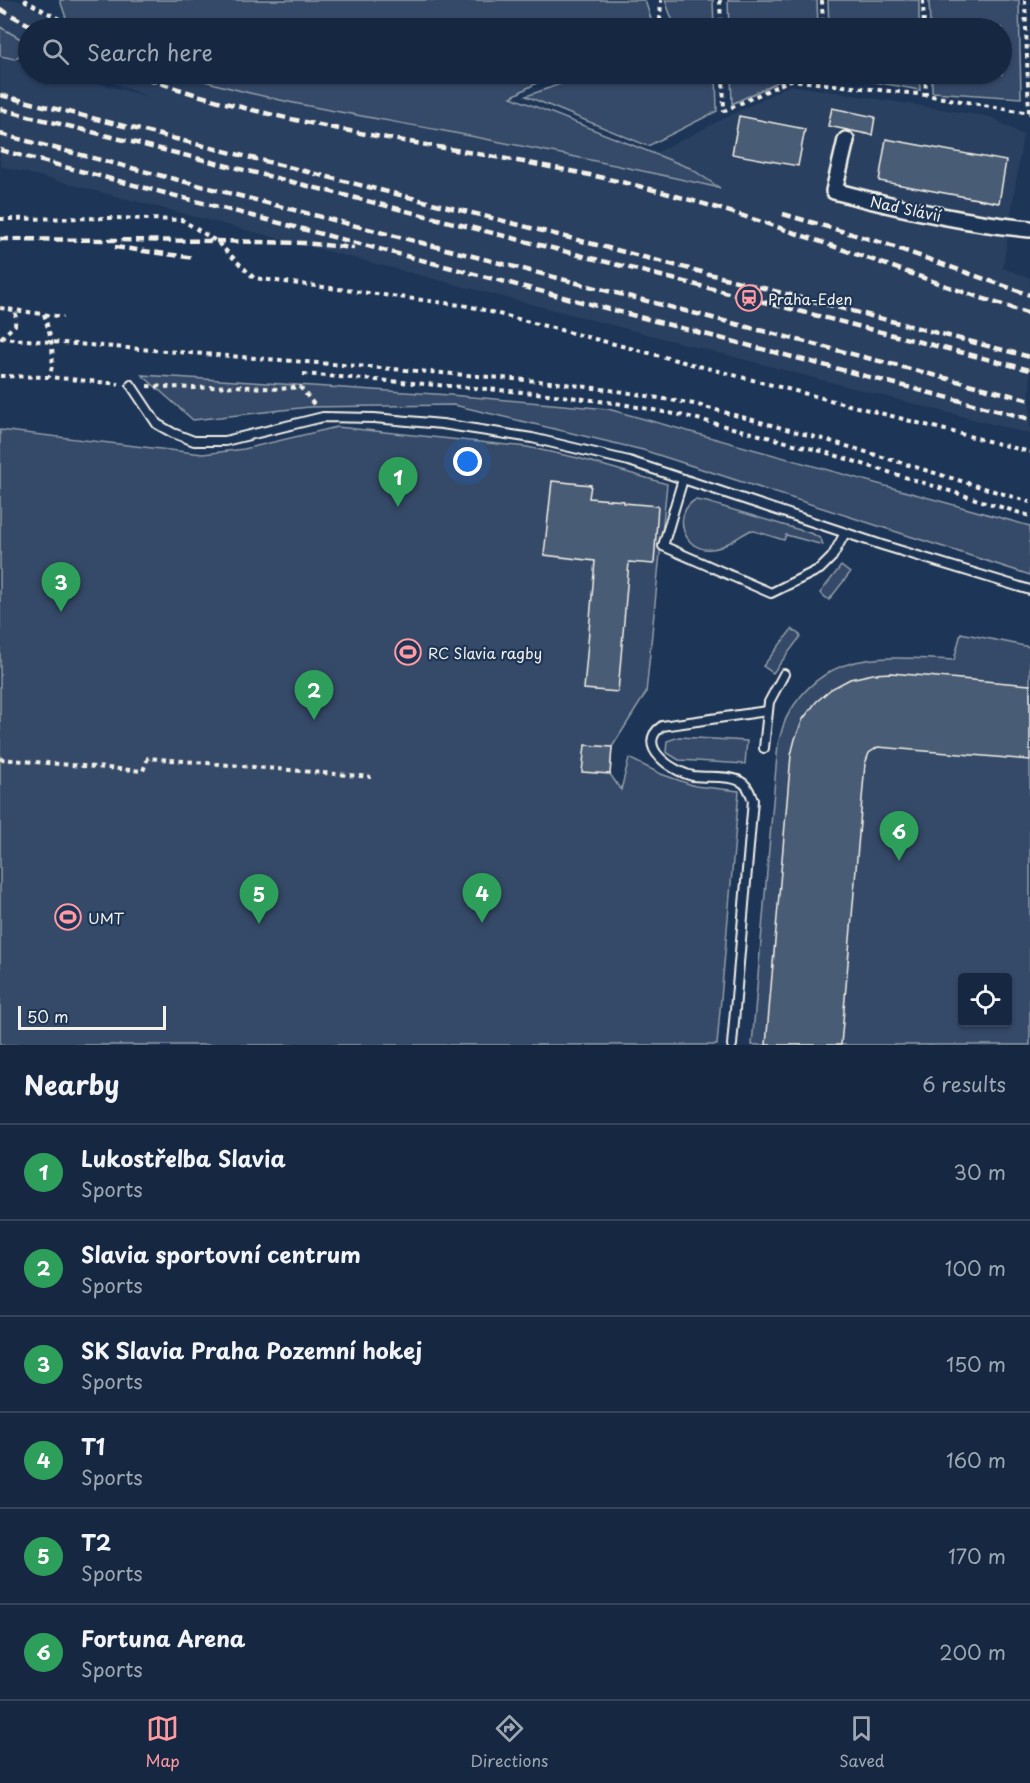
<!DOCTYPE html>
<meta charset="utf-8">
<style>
body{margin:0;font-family:"Playpen Sans",sans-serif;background:#23344c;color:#f1f3f6}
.controls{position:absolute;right:18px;bottom:18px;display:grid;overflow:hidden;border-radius:6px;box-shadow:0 2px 4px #0004}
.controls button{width:54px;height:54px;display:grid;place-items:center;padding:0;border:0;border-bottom:2px solid #35445a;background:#162841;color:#f1f3f6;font:30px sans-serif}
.scale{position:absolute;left:18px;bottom:15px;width:148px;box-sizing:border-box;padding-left:6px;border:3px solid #f4f1e8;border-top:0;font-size:16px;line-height:21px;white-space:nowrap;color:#f4f1e8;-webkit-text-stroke:4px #1d3557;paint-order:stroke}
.you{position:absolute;left:468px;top:462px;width:21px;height:21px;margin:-15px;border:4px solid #fff;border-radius:50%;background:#1a73e8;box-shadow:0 0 0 9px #1a73e833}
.badge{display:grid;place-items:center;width:39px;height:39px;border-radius:50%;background:#ff9aa2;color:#fff;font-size:20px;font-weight:700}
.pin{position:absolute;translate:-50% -50px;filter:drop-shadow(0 2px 3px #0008)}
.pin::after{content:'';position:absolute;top:32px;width:21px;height:18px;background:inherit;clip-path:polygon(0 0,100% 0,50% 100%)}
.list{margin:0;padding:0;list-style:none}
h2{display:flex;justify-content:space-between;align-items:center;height:78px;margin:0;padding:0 24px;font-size:26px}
h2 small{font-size:20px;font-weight:400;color:#9ea6b1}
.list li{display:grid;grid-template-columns:39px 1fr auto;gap:18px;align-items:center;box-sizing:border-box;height:96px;padding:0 24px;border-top:2px solid #35445a}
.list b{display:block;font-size:22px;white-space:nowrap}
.list p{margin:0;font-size:20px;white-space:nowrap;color:#9ea6b1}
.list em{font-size:20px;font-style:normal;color:#9ea6b1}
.icon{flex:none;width:33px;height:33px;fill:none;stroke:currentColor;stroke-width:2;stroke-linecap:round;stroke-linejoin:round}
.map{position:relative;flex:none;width:1030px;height:1045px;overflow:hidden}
.search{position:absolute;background:#162841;box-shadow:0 2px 4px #0004;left:18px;right:18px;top:18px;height:66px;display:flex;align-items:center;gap:15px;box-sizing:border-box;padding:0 21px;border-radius:33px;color:#9ea6b1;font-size:22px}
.sheet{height:654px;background:#162841}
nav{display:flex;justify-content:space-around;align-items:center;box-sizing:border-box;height:84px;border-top:2px solid #35445a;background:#162841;font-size:16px;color:#9ea6b1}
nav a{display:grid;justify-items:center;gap:3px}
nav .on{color:#ff9aa2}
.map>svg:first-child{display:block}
.built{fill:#2a4060}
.green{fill:#354a67;stroke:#949ea8;stroke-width:1.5;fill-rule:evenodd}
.building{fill:#485b74;stroke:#f4f1e8;stroke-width:1.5}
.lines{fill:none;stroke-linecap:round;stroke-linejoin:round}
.service-casing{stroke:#f4f1e8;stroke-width:12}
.minor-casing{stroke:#f4f1e8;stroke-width:20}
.path{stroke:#f4f1e8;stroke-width:4;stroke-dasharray:4.5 4.5;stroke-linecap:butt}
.service{stroke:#1d3557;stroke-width:8}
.minor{stroke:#1d3557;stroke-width:15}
.rail{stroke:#f4f1e8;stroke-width:4.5;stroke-dasharray:9 4.5;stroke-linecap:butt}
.labels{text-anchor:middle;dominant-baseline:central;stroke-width:4.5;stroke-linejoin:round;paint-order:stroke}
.street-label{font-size:15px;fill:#f4f1e8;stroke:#1d3557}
.poi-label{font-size:15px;fill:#f4f1e8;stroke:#1d3557;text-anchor:start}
</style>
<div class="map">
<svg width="1030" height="1045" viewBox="0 0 1030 1045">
<rect width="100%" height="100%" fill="#1d3557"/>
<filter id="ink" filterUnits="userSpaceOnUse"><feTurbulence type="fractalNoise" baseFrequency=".0167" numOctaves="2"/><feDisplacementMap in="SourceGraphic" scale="12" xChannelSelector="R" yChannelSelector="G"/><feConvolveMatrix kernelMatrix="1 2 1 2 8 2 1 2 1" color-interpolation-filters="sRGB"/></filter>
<g filter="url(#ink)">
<g class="built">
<polygon points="0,0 17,0 72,28 28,28 28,43 0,27"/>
<polygon points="0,56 28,63 28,74 64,74 149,97 91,74 182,74 262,96 320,108 559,153 718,187 690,168 654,154 790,85 991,117 1023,135 1003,268 1030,278 1030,434 0,166"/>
</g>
<g class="green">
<polygon points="60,0 645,0 651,19 642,28 72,28 69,27"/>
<polygon points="665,0 713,0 714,28 670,28 673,22"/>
<polygon points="728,0 817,0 818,28 729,28"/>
<polygon points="828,0 919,0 919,28 829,28"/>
<polygon points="929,0 1019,0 1021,98 932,92 932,74 1002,74 1002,28 930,28"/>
<polygon points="0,27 28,43 28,48 15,59 0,56"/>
<path d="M 182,74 L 553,74 L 511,97 L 690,168 L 720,188 C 627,167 533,148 439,130 C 353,114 265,101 182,74 Z"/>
<polygon points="589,74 716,74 717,111 648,146 526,96"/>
<polygon points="731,74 794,74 732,104"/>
<polygon points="831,74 920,74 920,90"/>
<polygon points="142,375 450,395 608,409 1030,526 1030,575 643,450 454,405 309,407 193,420"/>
<polygon points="337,427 527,447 578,458 667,484 646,693 612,747 610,774 621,790 629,758 661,774 695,786 739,791 717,1045 0,1045 0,430 203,454 244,449"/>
<path d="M 695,500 L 707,502 L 813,534 L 821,539 L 823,545 L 786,535 L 784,540 L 751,530 C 739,536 725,548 712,549 C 684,553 671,514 695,500 Z"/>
<polygon points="841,566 850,573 829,600 820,593"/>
<polygon points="792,629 801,636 773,673 763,666"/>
<path d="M 961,633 L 1030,647 L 1030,1045 L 752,1045 L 778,744 C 781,734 783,722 789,713 C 829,646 888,658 954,660 ZM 962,978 L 1008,978 L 1008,1023 L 962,1023 Z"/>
<polygon points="679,737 747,741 745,764 679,760 666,752 667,741"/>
</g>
<g class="building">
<polygon points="832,108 875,117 872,135 828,126"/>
<polygon points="739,116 805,129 798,166 732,154"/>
<polygon points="886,139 1006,161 999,203 879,181"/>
<polygon points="552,481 591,485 589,498 624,501 624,503 658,506 654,564 629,562 618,692 584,689 595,561 544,555"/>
<polygon points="891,673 1030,685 1030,760 878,747 869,753 865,764 841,1045 766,1045 791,755 795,739 803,719 816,702 831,689 850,679 873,674"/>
<polygon points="585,745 612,747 610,774 582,772"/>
</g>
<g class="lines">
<g class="service-casing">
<g id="service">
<polyline points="131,385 157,424 173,433 194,441 225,441 323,417 374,418 442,424 532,438 629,461 882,545 1030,590"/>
<polyline points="683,479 663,546 771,593 820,569 832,557 845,533"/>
<polyline points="764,748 769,702 784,674"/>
<path d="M 732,1045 L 753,800 C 750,793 748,785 740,781 C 727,775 707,778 693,776 C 673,772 634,746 662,726 L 767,711"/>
</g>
</g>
<g class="minor-casing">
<path id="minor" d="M 846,140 L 834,191 C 898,208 964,223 1030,229"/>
</g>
<g class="path">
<polyline points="24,0 76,28"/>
<polyline points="720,0 721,28"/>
<polyline points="822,0 823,28"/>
<polyline points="923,0 924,28"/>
<polyline points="1025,0 1029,113"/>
<polyline points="655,28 660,21 661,0"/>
<polyline points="213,74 240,80"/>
<polyline points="723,74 724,111 790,80 926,95 1030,113"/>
<polyline points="824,74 824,83"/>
<polyline points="925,74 926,95"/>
<polyline points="0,219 115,218 182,220 216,241 254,278 468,306 1030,452"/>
<polyline points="0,308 63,317"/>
<path d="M 44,314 C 50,335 57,356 49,377"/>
<polyline points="0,338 369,367 550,382 624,392 694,404 830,441 1030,502"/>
<polyline points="1,338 15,325 16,310"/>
<polyline points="303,374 547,394 622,404 690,417 821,451 1030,516"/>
<polyline points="0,376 49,377 119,384"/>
<polyline points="147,386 194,388 236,386 278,389 300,387 316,407"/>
<polyline points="0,759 143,771 148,758 371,777"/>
</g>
<use href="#service" class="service"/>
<use href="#minor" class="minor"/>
<g class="rail">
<polyline points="0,9 35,28"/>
<path d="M 135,74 C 292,133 463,145 626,183 C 764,216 895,271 1030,314"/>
<polyline points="0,95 508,222 1030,357"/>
<polyline points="0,109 332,192 1030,370"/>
<polyline points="0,134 1030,400"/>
<polyline points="0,150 1030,419"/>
<polyline points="783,214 883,243 1030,295"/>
<polyline points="0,239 216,241 304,243 354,248"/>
<polyline points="115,247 195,258"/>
</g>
</g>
</g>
<defs>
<g id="station-ring" transform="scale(1.35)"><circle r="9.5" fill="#1d3557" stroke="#ff9aa2" stroke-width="1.5"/><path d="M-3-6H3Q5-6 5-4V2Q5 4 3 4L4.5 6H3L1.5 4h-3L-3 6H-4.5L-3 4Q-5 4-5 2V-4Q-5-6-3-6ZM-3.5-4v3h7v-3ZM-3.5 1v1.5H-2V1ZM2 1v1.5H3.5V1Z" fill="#ff9aa2"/></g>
<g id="stadium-ring" transform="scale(1.35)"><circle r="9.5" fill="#1d3557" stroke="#ff9aa2" stroke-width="1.5"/><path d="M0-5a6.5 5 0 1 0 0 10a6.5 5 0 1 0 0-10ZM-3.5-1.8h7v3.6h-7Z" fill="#ff9aa2"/></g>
</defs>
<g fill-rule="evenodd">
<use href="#station-ring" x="749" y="298"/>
<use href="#stadium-ring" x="408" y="652"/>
<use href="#stadium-ring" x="68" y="917"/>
</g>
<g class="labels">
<g class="street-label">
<text transform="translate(906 208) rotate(12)">Nad Slávií</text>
</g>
<g class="poi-label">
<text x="768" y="298">Praha-Eden</text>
<text x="428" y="652">RC Slavia ragby</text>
<text x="88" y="917">UMT</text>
</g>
</g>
</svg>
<div class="controls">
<button><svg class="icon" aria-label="locate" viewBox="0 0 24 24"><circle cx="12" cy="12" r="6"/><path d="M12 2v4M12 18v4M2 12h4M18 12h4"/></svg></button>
</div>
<div class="scale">50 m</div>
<div class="you"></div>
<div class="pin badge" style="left:398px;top:507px;background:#2e9e5b">1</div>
<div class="pin badge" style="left:314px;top:720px;background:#2e9e5b">2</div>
<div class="pin badge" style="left:61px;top:612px;background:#2e9e5b">3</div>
<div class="pin badge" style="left:482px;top:923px;background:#2e9e5b">4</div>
<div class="pin badge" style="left:259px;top:924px;background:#2e9e5b">5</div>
<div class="pin badge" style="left:899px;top:861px;background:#2e9e5b">6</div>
<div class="search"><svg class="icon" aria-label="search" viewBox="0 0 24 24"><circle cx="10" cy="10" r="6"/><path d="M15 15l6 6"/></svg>Search here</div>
</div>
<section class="sheet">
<h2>Nearby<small>6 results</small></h2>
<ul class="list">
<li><span class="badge" style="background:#2e9e5b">1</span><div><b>Lukostřelba Slavia</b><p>Sports</p></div><em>30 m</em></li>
<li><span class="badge" style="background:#2e9e5b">2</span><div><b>Slavia sportovní centrum</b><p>Sports</p></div><em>100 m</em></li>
<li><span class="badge" style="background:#2e9e5b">3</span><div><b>SK Slavia Praha Pozemní hokej</b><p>Sports</p></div><em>150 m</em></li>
<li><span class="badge" style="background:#2e9e5b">4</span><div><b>T1</b><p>Sports</p></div><em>160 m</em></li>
<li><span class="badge" style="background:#2e9e5b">5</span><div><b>T2</b><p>Sports</p></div><em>170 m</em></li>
<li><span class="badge" style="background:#2e9e5b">6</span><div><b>Fortuna Arena</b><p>Sports</p></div><em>200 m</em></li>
</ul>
</section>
<nav>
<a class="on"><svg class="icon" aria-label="map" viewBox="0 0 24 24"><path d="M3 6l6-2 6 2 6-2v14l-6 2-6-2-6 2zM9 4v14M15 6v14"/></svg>Map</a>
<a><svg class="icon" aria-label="directions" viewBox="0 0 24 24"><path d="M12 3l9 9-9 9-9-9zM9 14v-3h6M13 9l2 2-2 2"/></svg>Directions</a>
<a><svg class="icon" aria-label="saved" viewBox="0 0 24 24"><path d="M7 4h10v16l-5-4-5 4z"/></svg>Saved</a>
</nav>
